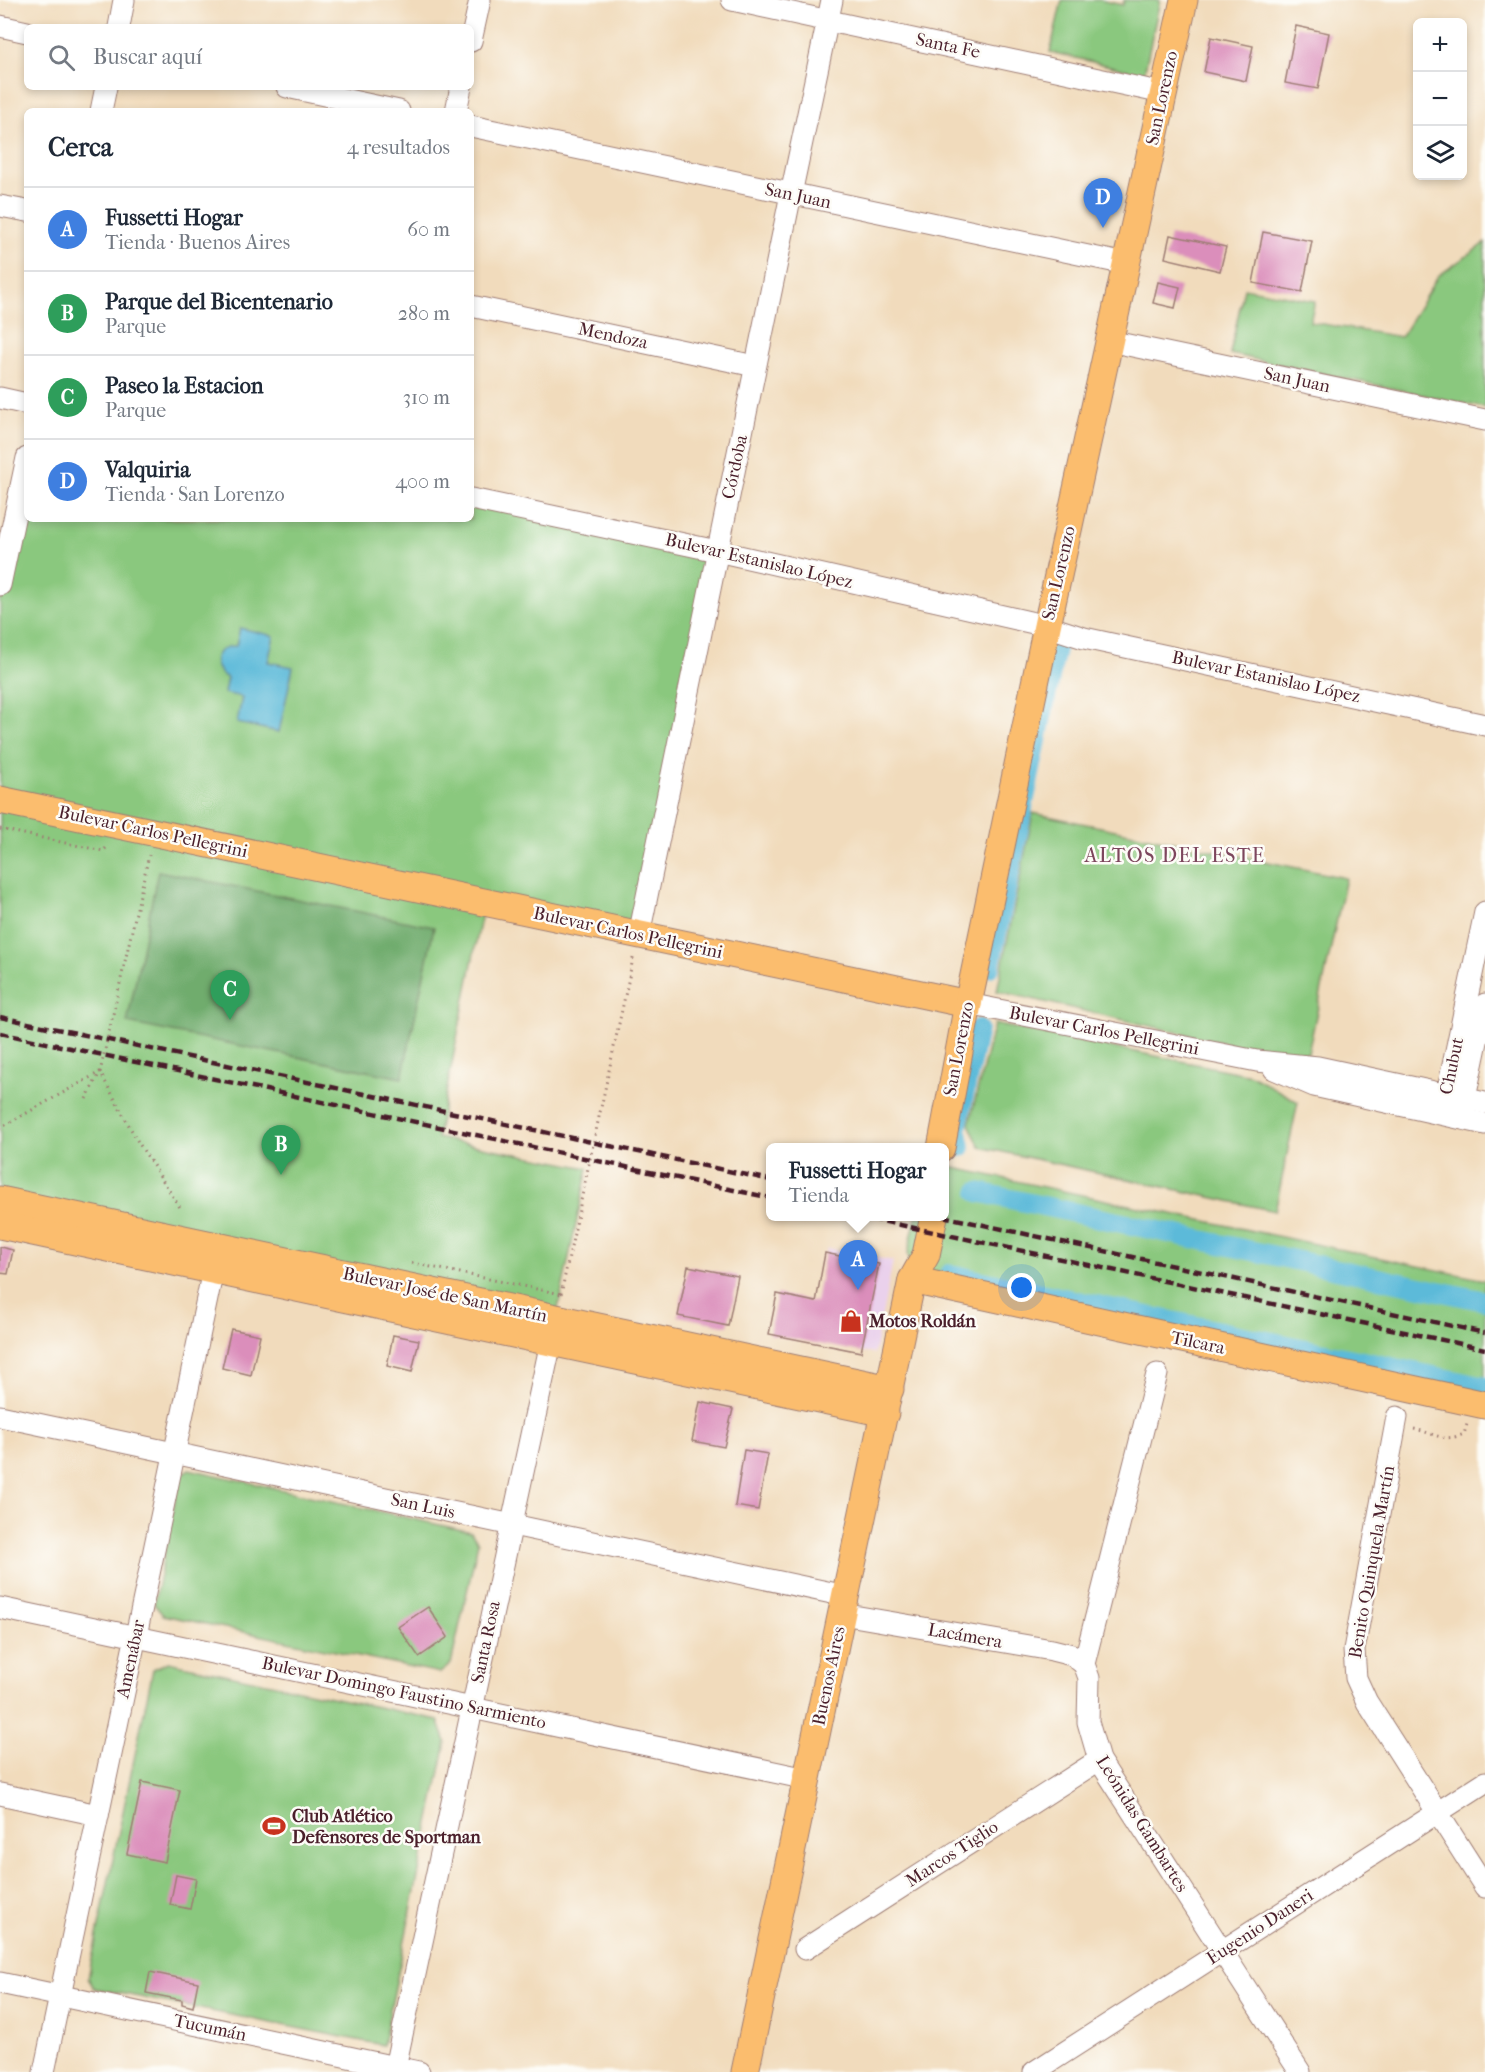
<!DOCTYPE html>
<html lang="es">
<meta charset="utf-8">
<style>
body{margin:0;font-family:"IM FELL French Canon",serif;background:#f2f2f3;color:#1f2937}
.controls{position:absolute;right:18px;top:18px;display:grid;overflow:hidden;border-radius:9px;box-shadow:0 3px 9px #0003}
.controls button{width:54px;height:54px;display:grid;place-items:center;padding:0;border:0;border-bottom:2px solid #e0e1e3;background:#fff;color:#1f2937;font:30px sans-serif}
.you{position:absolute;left:1022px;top:1288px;width:21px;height:21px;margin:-15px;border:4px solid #fff;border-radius:50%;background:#1a73e8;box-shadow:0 0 0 9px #1a73e833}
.badge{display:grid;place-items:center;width:39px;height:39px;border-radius:50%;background:#c8321e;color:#fff;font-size:20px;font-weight:700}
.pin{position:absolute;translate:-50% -50px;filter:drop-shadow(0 2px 3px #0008)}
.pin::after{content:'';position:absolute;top:32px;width:21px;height:18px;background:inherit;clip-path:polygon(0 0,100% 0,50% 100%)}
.popup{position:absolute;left:766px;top:1143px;width:183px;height:78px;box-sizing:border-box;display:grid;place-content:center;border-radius:9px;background:#fff;filter:drop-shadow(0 2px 4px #0005);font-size:20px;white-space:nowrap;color:#747a83}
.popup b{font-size:22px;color:#1f2937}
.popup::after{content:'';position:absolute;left:50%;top:100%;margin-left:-12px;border:12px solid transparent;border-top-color:#fff}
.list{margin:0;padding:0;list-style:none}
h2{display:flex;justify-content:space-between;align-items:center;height:78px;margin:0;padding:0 24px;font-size:26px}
h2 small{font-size:20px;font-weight:400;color:#747a83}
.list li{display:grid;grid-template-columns:39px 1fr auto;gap:18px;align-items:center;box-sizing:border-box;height:84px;padding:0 24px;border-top:2px solid #e0e1e3}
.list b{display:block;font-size:22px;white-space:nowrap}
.list p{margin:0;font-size:20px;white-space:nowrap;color:#747a83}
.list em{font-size:20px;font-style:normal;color:#747a83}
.icon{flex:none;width:33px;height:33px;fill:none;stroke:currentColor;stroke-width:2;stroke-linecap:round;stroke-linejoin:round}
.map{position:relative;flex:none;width:1485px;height:2072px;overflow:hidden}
.search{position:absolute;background:#fff;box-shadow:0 3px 9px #0003;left:24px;top:24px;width:450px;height:66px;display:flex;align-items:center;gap:15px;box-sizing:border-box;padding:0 21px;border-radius:9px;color:#747a83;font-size:22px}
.panel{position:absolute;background:#fff;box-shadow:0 3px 9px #0003;left:24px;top:108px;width:450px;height:414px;border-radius:9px}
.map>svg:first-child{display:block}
.built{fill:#ead1ec}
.green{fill:#8ac87e;stroke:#6a7454;stroke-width:1.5}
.forest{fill:#6fac6d;stroke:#5c664c;stroke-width:1.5}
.water{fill:#5bbad9;stroke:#526c82;stroke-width:1.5}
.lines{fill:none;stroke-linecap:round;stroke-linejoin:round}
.canal{stroke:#5bbad9;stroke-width:20}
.building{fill:#db8ebb}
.minor-casing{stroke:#9e7d74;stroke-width:23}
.major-casing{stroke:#9e7d74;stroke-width:29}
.path{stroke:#9e7d74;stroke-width:3;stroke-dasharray:1.5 4.5;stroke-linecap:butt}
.minor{stroke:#fff;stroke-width:21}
.major{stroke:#fbbd6e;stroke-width:27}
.rail{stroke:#4a1f2b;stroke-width:4.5;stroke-dasharray:9 4.5;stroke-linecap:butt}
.labels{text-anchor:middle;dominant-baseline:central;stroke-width:5;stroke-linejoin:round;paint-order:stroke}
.street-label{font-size:18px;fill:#4a1f2b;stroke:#fdfcf7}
.poi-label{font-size:18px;font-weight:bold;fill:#4a1f2b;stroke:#fdfcf7;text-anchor:start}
.neighbourhood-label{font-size:20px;letter-spacing:1.5px;fill:#7d465d;stroke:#fdfcf7}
</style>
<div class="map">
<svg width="1485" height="2072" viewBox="0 0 1485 2072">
<rect width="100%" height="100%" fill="#fdfcf7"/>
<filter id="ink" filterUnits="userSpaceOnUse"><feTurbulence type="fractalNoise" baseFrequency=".0167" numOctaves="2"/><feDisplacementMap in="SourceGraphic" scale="12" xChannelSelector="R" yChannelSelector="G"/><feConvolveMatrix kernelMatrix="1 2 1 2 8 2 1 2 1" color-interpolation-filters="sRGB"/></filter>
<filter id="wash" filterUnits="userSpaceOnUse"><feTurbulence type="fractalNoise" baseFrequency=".008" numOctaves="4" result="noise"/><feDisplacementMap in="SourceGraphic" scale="24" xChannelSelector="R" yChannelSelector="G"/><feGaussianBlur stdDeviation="1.35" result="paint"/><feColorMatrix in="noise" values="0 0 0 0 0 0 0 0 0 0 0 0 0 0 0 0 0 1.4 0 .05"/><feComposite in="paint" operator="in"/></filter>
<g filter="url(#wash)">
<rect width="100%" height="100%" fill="#f1dbbc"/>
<polygon class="built" points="827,1248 893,1261 874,1354 808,1341"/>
<g class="green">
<polygon points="1062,0 1100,0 1123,5 1124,0 1160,0 1144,74 1050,52"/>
<polygon points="1485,243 1485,408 1230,354 1244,288 1315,301 1310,322 1401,337 1438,276"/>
<polygon points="27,458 27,519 471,519 471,499 717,551 639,935 484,903 437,1138 588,1168 556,1318 0,1200 0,585"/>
<polygon points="1033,813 1346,878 1308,1053 1264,1052 997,991"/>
<polygon points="994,1024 1251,1075 1298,1102 1275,1211 980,1147 969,1124"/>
<polygon points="945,1166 1485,1280 1485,1405 912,1280 908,1252 916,1217 945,1216"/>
<polygon points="189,1469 471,1532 478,1542 451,1664 440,1673 163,1615 154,1604 180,1476"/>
<polygon points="168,1662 438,1720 446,1742 383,2045 94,1988 88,1978 153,1669"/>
</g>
<polygon class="forest" points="158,871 434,927 402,1078 127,1023"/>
<path class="water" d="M 240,628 L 274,636 L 268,662 L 293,667 L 279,732 L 237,723 L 242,697 L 224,693 L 227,678 C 208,666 214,646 236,646 Z"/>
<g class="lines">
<g class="canal">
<polyline points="990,967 1057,644"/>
<polyline points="961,1147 957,1128 978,1029"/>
<polyline points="978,1192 1485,1301"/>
<polyline points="949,1274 1485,1387"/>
</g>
</g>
<g id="blocks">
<g class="building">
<polygon points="1296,26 1329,33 1318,89 1285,83"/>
<polygon points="1211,37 1253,46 1246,81 1204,72"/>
<polygon points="1263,232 1312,241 1302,292 1253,283"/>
<polygon points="1170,235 1226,247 1220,271 1165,258"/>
<polygon points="1158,282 1180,287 1175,308 1153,303"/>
<polygon points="0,1247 13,1250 8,1274 0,1273"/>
<polygon points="825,1253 879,1264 861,1352 769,1334 777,1294 816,1302"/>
<polygon points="688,1266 738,1276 728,1326 678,1316"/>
<polygon points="231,1329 260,1335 251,1375 222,1368"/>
<polygon points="393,1335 419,1340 412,1372 387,1366"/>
<polygon points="700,1402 733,1409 724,1447 692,1441"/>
<polygon points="744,1450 768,1454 758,1510 735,1506"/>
<polygon points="428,1607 448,1637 419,1657 398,1627"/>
<polygon points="142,1782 180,1790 165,1862 127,1854"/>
<polygon points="176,1875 196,1879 190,1909 170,1905"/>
<polygon points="150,1972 198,1982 193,2007 182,2004 182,2000 146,1993"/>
</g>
</g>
</g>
<g filter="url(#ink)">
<use href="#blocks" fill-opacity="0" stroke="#9e7d74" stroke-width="1.5"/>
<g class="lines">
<g class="minor-casing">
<g id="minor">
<polyline points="732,0 1163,93"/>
<polyline points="0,26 27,32"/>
<polyline points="119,27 124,0"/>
<polyline points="471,41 480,0"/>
<polyline points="287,87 399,111"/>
<polyline points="101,111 106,87"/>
<polyline points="456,111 461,87"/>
<polyline points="471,126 1126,264"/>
<polyline points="0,206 27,211"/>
<polyline points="471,306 755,366"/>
<polyline points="1109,341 1485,420"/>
<polyline points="0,398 27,404"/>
<polyline points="471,499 717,551 1047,626 1084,638 1485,725"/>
<polyline points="0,585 27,458"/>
<polyline points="639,935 791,194 832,0"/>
<polyline points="968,1004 1257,1061 1318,1067 1485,1103"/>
<polyline points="1274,1069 1314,1086 1485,1124"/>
<polyline points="1444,1108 1485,912"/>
<polyline points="1462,1112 1485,1004"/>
<polyline points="1157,1374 1084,1664 1089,1678 1088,1722 1099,1760 1300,2072"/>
<polyline points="0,1416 846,1596"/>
<polyline points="1397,1417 1354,1650 1356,1678 1367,1702 1485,1887"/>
<polyline points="0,1608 807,1779"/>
<polyline points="842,1614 1052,1650 1072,1655 1084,1664"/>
<polyline points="0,1794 98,1815"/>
<polyline points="805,1949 1099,1760"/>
<polyline points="0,1983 419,2072"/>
<polyline points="44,2072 216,1256"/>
<polyline points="394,2072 554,1328"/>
<polyline points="1034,2072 1485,1782"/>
</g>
</g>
<g class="major-casing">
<g id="major">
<polyline points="0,800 968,1004"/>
<polyline points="941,1148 968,1004 1047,626 1184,0"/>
<polyline points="0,1200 890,1389"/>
<polyline points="0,1225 885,1413"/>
<polyline points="912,1280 1485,1405"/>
<polyline points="745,2072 912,1280 926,1255 934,1216"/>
</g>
</g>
<g class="path">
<polyline points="0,829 103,851 108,846"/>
<polyline points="86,1099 100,1072 149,855"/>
<polyline points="0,1128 100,1072 138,1142 181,1209"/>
<polyline points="412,1263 561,1294"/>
<polyline points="561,1294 634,954"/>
<path d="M 1414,1429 C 1435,1433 1442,1443 1464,1434 L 1467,1424"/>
</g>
<use href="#minor" class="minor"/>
<use href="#major" class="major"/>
<g class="rail">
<polyline points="0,1017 771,1180"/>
<polyline points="0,1033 771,1198"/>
<polyline points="858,1216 1485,1349"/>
<polyline points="942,1216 1485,1333"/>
</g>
</g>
</g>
<defs>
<g id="shop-bare" transform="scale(1.8)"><path d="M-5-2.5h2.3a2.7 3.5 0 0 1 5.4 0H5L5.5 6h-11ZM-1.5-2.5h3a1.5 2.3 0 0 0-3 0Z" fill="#c8321e" stroke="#fdfcf7" stroke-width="2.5" paint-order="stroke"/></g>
<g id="stadium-bare" transform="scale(1.8)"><path d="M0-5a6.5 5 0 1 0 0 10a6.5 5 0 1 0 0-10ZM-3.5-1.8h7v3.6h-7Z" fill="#c8321e" stroke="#fdfcf7" stroke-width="2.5" paint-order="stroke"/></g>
</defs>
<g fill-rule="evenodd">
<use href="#shop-bare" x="851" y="1321"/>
<use href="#stadium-bare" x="274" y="1826"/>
</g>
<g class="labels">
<g class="street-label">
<text transform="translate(948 46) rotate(12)">Santa Fe</text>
<text transform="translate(1162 98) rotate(-78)">San Lorenzo</text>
<text transform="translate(798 196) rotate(12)">San Juan</text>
<text transform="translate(613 336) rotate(12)">Mendoza</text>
<text transform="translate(1297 380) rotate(12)">San Juan</text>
<text transform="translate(735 467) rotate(-78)">Córdoba</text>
<text transform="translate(759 561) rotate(13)">Bulevar Estanislao López</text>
<text transform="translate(1059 573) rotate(-77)">San Lorenzo</text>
<text transform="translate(1266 677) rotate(12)">Bulevar Estanislao López</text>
<text transform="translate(153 832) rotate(12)">Bulevar Carlos Pellegrini</text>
<text transform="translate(628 933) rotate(12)">Bulevar Carlos Pellegrini</text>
<text transform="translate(1104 1031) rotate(11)">Bulevar Carlos Pellegrini</text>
<text transform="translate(959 1049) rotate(-79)">San Lorenzo</text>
<text transform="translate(1452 1066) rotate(-78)">Chubut</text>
<text transform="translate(445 1295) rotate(12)">Bulevar José de San Martín</text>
<text transform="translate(1198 1343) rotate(12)">Tilcara</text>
<text transform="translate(423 1506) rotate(12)">San Luis</text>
<text transform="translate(1372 1562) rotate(-80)">Benito Quinquela Martín</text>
<text transform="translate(965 1636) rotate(10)">Lacámera</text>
<text transform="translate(486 1642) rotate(-78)">Santa Rosa</text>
<text transform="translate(131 1659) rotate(-78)">Amenábar</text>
<text transform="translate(829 1676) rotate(-78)">Buenos Aires</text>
<text transform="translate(404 1693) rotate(12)">Bulevar Domingo Faustino Sarmiento</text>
<text transform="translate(1142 1824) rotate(58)">Leónidas Gambartes</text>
<text transform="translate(952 1854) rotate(-33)">Marcos Tiglio</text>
<text transform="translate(1260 1927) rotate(-33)">Eugenio Daneri</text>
<text transform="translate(210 2028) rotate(12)">Tucumán</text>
</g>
<g class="poi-label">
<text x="869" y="1321">Motos Roldán</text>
<text x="292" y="1816">Club Atlético<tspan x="292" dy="21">Defensores de Sportman</tspan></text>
</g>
<g class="neighbourhood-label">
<text x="1175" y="855">ALTOS DEL ESTE</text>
</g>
</g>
</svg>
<div class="controls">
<button>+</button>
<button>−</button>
<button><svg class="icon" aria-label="layers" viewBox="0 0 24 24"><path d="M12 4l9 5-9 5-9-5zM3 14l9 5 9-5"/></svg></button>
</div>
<div class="you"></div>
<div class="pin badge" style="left:858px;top:1290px;background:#3f7fe0">A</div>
<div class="popup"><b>Fussetti Hogar</b>Tienda</div>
<div class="pin badge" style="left:281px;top:1175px;background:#2e9e5b">B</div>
<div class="pin badge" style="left:230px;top:1020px;background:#2e9e5b">C</div>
<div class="pin badge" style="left:1103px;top:228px;background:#3f7fe0">D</div>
<div class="search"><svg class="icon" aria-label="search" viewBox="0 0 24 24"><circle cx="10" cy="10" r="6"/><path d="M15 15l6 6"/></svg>Buscar aquí</div>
<section class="panel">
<h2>Cerca<small>4 resultados</small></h2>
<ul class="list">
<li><span class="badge" style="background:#3f7fe0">A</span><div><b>Fussetti Hogar</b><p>Tienda · Buenos Aires</p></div><em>60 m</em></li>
<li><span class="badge" style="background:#2e9e5b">B</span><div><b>Parque del Bicentenario</b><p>Parque</p></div><em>280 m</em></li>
<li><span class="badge" style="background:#2e9e5b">C</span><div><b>Paseo la Estacion</b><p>Parque</p></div><em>310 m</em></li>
<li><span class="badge" style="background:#3f7fe0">D</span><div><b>Valquiria</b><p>Tienda · San Lorenzo</p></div><em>400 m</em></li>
</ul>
</section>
</div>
